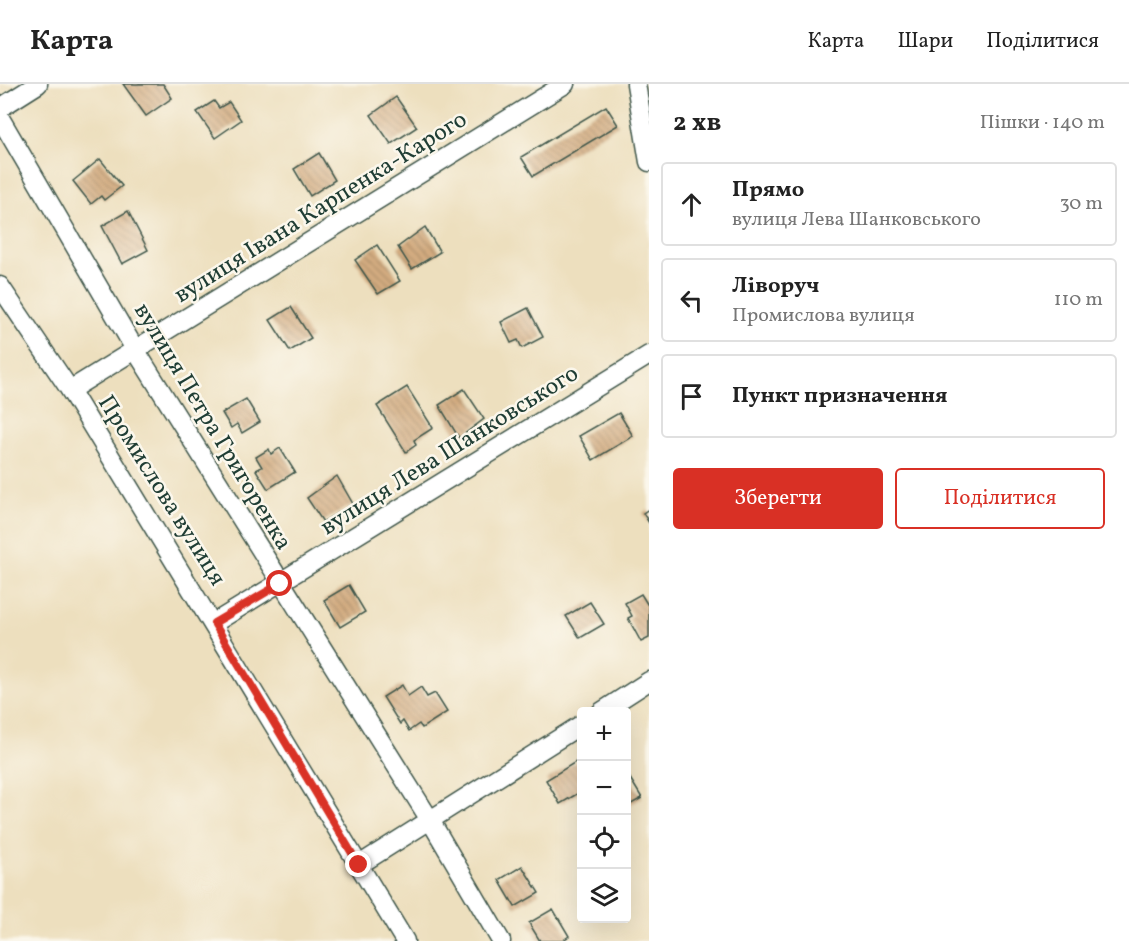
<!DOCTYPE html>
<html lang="uk">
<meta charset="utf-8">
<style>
body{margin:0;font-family:Vollkorn,serif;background:#f2f2f2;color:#222}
.controls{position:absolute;right:18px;bottom:18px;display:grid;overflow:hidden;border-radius:6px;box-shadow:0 6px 24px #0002}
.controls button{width:54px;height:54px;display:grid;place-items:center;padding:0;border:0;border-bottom:2px solid #e0e0e0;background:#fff;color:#222;font:30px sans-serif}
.stop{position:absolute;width:18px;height:18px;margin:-14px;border:4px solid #d93025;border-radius:50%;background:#fff}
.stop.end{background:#d93025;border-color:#fff;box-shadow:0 2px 6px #0008}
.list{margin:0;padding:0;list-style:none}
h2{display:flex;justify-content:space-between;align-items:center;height:78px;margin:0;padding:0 24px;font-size:26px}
h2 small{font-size:20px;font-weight:400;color:#767676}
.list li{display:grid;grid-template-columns:39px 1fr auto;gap:18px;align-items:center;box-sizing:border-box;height:84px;margin:0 12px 12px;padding:0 12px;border:2px solid #e0e0e0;border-radius:6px}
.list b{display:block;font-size:22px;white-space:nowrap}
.list p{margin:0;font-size:20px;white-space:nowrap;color:#767676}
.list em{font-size:20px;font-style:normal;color:#767676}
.actions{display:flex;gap:12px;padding:18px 24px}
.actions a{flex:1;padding:14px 0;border:2px solid #d93025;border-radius:6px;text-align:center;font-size:21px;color:#d93025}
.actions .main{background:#d93025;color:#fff}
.icon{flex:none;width:33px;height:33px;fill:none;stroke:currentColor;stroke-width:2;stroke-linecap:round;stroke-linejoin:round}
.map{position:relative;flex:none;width:649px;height:857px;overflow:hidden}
header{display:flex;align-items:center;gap:36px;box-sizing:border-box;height:84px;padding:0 30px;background:#fff;border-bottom:2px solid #e0e0e0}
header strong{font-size:28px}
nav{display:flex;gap:33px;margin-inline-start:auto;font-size:21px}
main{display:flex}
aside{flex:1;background:#fff}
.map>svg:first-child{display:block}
.building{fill:url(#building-back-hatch)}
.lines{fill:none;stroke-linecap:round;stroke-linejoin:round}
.minor-casing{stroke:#3e5549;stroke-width:21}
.minor{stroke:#fff;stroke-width:18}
.route{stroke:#d93025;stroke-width:8}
.labels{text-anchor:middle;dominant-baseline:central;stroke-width:5;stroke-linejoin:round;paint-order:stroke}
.street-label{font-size:24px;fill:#1f3d34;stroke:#fbf7ec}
</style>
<header>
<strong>Карта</strong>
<nav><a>Карта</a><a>Шари</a><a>Поділитися</a></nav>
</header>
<main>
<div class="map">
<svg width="649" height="857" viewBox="0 0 649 857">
<defs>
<pattern id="building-back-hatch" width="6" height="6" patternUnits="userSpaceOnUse" patternTransform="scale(1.5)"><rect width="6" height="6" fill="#d3ac80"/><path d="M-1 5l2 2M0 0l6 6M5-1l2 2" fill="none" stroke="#ab8d6a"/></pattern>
</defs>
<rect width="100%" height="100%" fill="#fbf7ec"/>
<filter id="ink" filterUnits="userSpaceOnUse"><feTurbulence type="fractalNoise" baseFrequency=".0167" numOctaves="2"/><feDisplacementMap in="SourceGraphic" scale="12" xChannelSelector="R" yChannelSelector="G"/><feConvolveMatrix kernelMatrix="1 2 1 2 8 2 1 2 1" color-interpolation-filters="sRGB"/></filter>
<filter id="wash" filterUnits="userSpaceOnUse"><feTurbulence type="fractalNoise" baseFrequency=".008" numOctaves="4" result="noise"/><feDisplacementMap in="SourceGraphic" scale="24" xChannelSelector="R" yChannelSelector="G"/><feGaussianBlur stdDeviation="1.35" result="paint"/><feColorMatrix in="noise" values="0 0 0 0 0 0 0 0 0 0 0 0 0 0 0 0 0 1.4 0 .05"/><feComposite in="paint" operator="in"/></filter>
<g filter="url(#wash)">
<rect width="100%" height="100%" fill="#eddfbe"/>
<g id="blocks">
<g class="building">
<polygon points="123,0 163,0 172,14 146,32"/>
<polygon points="396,13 417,43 391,60 371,31"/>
<polygon points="214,17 219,24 229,18 241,36 215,54 197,28"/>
<polygon points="606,22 618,41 533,92 521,73"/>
<polygon points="319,69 335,96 310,112 294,85"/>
<polygon points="100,75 122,102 104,116 101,112 91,120 73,97"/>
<polygon points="128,127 148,166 122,180 102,142"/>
<polygon points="425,143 440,168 412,185 398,163"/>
<polygon points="377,161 400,197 378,210 355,176"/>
<polygon points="291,223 311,254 290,267 270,236"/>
<polygon points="528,224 543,253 522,264 518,256 511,259 501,238"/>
<polygon points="407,303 433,344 414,356 416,361 406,368 377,322"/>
<polygon points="464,305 484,335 459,354 439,321"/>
<polygon points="246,315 260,338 242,349 237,340 231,344 222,329"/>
<polygon points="619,329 633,352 593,376 579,352"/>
<polygon points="280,364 295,388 268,405 256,386 262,383 256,373 269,365 271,370"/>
<polygon points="337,392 353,420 323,438 307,414"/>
<polygon points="649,425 649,439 643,429"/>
<polygon points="349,501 365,528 340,543 324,516"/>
<polygon points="641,510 649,523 649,554 641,558 628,534 632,532 625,519"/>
<polygon points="590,518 604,540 580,554 566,532"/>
<polygon points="402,601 408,612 421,603 427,613 435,609 447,628 422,644 419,640 409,647 403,637 400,640 383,613"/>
<polygon points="582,674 582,707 560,720 546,696"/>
<polygon points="628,691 642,714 626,723 626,692"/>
<polygon points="522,782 539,809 515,823 499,796"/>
<polygon points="553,825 569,852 562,857 540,857 529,839"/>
</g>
</g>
</g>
<g filter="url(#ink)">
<use href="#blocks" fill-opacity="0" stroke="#3e5549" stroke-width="1.5"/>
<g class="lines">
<g class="minor-casing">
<g id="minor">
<polyline points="636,0 649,78"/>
<polyline points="0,24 38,0"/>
<polyline points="0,34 136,267 430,736 501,857"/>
<polyline points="0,202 70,306 405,857"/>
<polyline points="70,306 565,0"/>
<polyline points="214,539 649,271"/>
<polyline points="601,628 649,597"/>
<polyline points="359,781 582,640"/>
</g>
</g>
<use href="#minor" class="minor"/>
</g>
</g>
<g class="lines" filter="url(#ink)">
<polyline class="route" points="280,500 214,539 359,781"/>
</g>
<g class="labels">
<g class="street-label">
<text transform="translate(321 124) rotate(-32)">вулиця Івана Карпенка-Карого</text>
<text transform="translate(212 343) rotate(59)">вулиця Петра Григоренка</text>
<text transform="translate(450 367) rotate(-32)">вулиця Лева Шанковського</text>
<text transform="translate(161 407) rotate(58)">Промислова вулиця</text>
</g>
</g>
</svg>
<div class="controls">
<button>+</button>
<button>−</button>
<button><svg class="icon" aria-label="locate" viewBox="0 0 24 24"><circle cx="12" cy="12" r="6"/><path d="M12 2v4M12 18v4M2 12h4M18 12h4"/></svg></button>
<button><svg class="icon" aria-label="layers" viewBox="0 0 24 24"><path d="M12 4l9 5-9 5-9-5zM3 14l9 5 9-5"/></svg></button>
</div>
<div class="stop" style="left:280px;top:500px"></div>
<div class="stop end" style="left:359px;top:781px"></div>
</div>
<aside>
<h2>2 хв<small>Пішки · 140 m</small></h2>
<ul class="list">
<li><svg class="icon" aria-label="ahead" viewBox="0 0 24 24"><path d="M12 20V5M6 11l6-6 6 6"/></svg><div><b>Прямо</b><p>вулиця Лева Шанковського</p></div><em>30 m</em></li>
<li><svg class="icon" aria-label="left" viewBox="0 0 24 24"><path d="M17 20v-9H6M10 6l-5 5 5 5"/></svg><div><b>Ліворуч</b><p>Промислова вулиця</p></div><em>110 m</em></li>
<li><svg class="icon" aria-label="arrive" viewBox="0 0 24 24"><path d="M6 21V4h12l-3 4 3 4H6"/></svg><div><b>Пункт призначення</b></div></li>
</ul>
<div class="actions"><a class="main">Зберегти</a><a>Поділитися</a></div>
</aside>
</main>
